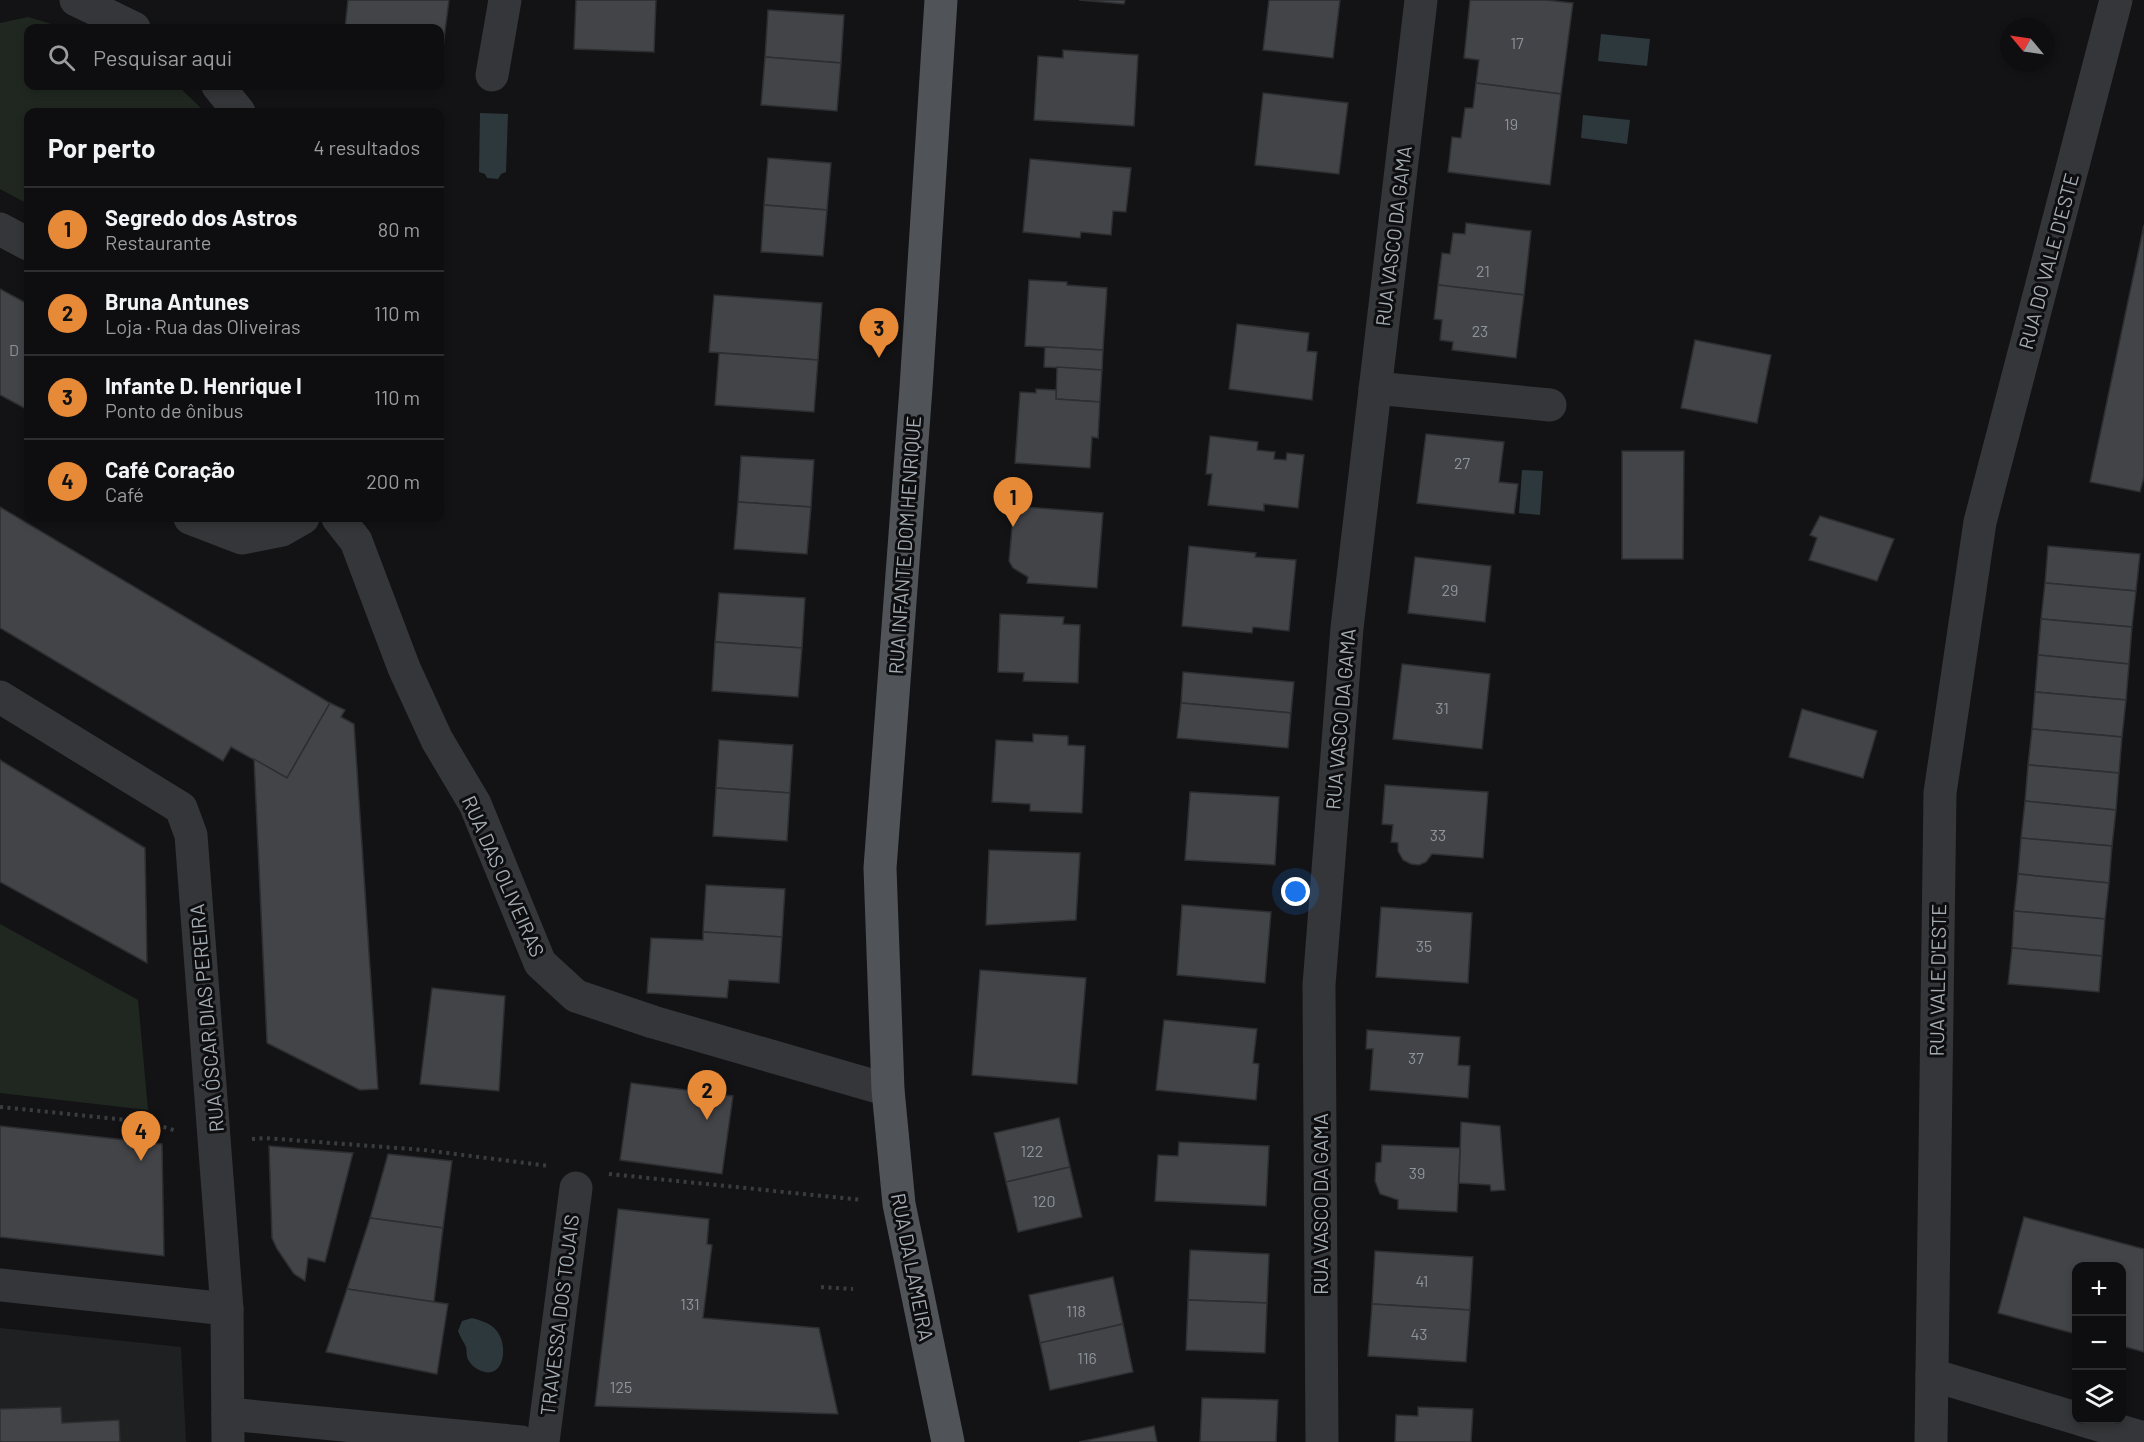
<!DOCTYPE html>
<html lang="pt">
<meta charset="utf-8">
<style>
body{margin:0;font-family:Barlow,sans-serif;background:#171719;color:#f1f3f6}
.controls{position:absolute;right:18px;bottom:18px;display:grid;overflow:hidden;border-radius:12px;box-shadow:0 3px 9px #0003}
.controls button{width:54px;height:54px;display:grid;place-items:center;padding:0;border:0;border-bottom:2px solid #2e2e30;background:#0e0e10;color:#f1f3f6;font:30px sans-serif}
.compass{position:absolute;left:2000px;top:18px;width:54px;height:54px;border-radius:50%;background:#0e0e10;box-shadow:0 3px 9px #0003;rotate:299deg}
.you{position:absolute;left:1296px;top:892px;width:21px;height:21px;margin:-15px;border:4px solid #fff;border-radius:50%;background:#1a73e8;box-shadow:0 0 0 9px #1a73e833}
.badge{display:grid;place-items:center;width:39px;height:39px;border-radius:50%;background:#e78a38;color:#111;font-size:20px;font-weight:700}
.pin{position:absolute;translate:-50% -50px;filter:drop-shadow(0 2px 3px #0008)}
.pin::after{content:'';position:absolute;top:32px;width:21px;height:18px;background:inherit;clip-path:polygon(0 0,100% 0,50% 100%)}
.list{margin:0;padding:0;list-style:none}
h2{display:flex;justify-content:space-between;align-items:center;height:78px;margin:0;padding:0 24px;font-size:26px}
h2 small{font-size:20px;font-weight:400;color:#9b9c9f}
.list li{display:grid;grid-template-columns:39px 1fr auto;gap:18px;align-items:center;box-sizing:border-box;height:84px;padding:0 24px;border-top:2px solid #2e2e30}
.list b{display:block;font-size:22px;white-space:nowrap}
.list p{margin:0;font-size:20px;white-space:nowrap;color:#9b9c9f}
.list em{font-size:20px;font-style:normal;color:#9b9c9f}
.icon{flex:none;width:33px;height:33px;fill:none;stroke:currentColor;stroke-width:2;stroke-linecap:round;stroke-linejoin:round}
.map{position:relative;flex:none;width:2144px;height:1442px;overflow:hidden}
.search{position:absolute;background:#0e0e10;box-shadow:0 3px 9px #0003;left:24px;top:24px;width:420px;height:66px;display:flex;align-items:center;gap:15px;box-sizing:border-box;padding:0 21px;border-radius:12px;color:#9b9c9f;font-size:22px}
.panel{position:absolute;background:#0e0e10;box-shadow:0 3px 9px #0003;left:24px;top:108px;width:420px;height:414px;border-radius:12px}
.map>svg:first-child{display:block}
.built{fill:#1f2022}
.green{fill:#202720}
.water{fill:#2d383d}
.building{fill:#424448;stroke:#2d2e31;stroke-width:1.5}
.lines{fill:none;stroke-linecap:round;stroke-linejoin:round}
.path{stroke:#3a3d40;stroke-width:4;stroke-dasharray:3 4.5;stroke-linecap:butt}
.minor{stroke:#343639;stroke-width:33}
.major{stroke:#505458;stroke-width:33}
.labels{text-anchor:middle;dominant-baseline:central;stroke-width:6;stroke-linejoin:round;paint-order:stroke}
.number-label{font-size:16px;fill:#8c9399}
.street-label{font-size:20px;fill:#a5adb4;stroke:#0e0e10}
</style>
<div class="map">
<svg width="2144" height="1442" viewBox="0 0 2144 1442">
<rect width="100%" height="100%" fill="#131315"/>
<polygon class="built" points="0,1328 181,1347 186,1442 0,1442"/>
<g class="green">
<polygon points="28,17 65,28 28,28 28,86 178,86 205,112 28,112 28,204 0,189 0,23"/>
<polygon points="0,924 138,1000 148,1110 0,1093"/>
</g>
<g class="water">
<polygon points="1601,34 1650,39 1647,66 1598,61"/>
<polygon points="480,113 508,114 506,172 501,174 498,179 487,178 485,174 479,172"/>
<polygon points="1583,115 1630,120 1627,144 1581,138"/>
<polygon points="1522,470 1543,471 1540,515 1519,513"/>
<path d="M 472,1318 C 479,1320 487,1322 493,1327 C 510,1340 506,1383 479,1370 C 475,1368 471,1365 469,1361 C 466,1357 467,1352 466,1347 C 464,1342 460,1337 458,1331 L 462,1321 Z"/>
</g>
<g class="building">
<polygon points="348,0 449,0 443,47 440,47 440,28 345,28"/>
<polygon points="576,0 656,0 654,52 574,49"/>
<polygon points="1079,0 1125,0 1124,4"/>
<polygon points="1269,0 1340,0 1333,58 1263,50"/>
<polygon points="1470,0 1546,0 1573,3 1561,94 1476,83 1479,60 1464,58"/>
<polygon points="768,10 844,15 841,63 765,57"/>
<polygon points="1063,50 1138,55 1134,126 1034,120 1038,56 1063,58"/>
<polygon points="765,57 841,63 837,111 761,105"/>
<polygon points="1476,83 1561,94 1550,185 1448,172 1452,137 1461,138 1465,108 1473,108"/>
<polygon points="1263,93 1348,103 1339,174 1255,165"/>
<polygon points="768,158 831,163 827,210 764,205"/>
<polygon points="1030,159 1131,168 1126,212 1113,211 1111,235 1081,232 1080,238 1023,232"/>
<polygon points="764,205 827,210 823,256 761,252"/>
<polygon points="1466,223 1531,231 1524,295 1438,285 1442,253 1450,254 1453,233 1465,234"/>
<polygon points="2144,225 2144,477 2140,492 2090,482"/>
<polygon points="1029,280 1067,282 1067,285 1107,288 1103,350 1025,346"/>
<polygon points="1438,285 1524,295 1516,358 1452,350 1453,342 1440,340 1442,320 1434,319"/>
<polygon points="0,289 28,304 28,410 0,395"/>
<polygon points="714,295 822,303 818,360 709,352"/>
<polygon points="1237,324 1309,333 1307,351 1317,352 1312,400 1229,389"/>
<polygon points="1695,340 1771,355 1757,423 1681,408"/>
<polygon points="1045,347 1103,350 1102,370 1044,367"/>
<polygon points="719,353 818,360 814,412 715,405"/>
<polygon points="1057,367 1102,370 1100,402 1056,399"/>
<polygon points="1036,389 1056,390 1056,399 1100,402 1098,438 1092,437 1090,468 1015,463 1020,392 1036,393"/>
<polygon points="1426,434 1504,442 1499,482 1518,484 1514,514 1417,503"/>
<polygon points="1210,436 1258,442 1257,450 1275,452 1274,459 1286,460 1287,453 1304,455 1298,508 1264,504 1264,511 1208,505 1212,474 1206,474"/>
<polygon points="1622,451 1684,451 1683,559 1622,559"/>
<polygon points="741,456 814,460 811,507 738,502"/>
<polygon points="738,502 811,507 807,554 734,549"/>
<polygon points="1014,506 1103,513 1097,588 1027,583 1028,577 1013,568 1009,561"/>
<polygon points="0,507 330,703 287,778 231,747 223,761 0,628"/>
<polygon points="1820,516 1894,539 1877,581 1809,560 1817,538 1810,535"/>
<polygon points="1189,546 1256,553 1255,557 1296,560 1289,631 1253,627 1252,633 1182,626"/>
<polygon points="2048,546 2140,554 2136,591 2045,583"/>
<polygon points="1415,557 1491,566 1485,622 1408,613"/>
<polygon points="2045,583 2136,591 2132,627 2041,619"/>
<polygon points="719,593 805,598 802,648 715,642"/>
<polygon points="1000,614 1064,617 1063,624 1080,625 1078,683 1023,681 1024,673 998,672"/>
<polygon points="2041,619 2132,627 2129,664 2038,655"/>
<polygon points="715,642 802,648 798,697 712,691"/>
<polygon points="2038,655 2129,664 2126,700 2035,692"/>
<polygon points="1402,664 1490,674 1482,749 1393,739"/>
<polygon points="1183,672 1294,682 1291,713 1181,703"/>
<polygon points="2035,692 2126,700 2122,737 2032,729"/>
<polygon points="330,703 345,710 341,717 354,724 378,1089 360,1090 267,1043 254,759 287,778"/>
<polygon points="1181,703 1291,713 1288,748 1177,738"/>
<polygon points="1802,709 1877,731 1863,778 1789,757"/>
<polygon points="2032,729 2122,737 2119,773 2028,765"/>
<polygon points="1033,734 1068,736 1068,745 1085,746 1082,813 1030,811 1030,804 992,802 996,740 1033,742"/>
<polygon points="719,740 793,745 790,793 716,788"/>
<polygon points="0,760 145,848 147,963 0,882"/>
<polygon points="2028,765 2119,773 2116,810 2025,801"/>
<polygon points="1385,785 1488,792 1483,858 1432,854 1426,862 1419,865 1411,864 1403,860 1398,851 1398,843 1391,842 1393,825 1382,824"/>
<polygon points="716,788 790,793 787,841 713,836"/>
<polygon points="1190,792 1279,797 1275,865 1185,860"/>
<polygon points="2025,801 2116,810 2112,846 2021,838"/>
<polygon points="2021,838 2112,846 2109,883 2018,874"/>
<polygon points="989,850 1080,853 1076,920 986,925"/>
<polygon points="2018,874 2109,883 2105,919 2014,911"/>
<polygon points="706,885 785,889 782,937 703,932"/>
<polygon points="1182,905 1271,912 1265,983 1177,975"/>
<polygon points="1381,907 1472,913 1468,983 1376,977"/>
<polygon points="2014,911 2105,919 2102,956 2012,948"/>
<polygon points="703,932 782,937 779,983 729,980 727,998 647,993 651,938 703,940"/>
<polygon points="2012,948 2102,956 2099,992 2008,984"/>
<polygon points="980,970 1086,978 1077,1084 972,1075"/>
<polygon points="432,988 505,996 499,1091 420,1084"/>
<polygon points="1164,1020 1257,1029 1253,1063 1259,1064 1256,1100 1156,1090"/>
<polygon points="1367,1030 1460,1037 1458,1065 1470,1066 1468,1098 1370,1090 1373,1049 1366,1049"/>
<polygon points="631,1083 733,1096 722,1174 620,1160"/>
<polygon points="1059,1118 1070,1167 1006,1182 994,1133"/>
<polygon points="1461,1122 1500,1126 1505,1190 1491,1191 1490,1185 1459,1183"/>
<polygon points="0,1126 162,1144 164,1256 0,1237"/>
<polygon points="1179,1142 1269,1146 1266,1206 1155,1201 1158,1155 1178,1156"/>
<polygon points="1382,1145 1460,1148 1457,1212 1398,1209 1398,1200 1380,1194 1375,1181 1376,1163 1381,1162"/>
<polygon points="269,1146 353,1153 325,1262 308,1258 305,1281 294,1274 277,1249 272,1238"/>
<polygon points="388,1154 452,1161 443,1228 370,1218"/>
<polygon points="1070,1167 1082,1217 1018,1232 1006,1182"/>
<polygon points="618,1209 709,1219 707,1244 712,1245 703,1318 819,1328 838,1414 595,1406"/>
<polygon points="2024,1217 2144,1249 2144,1352 2122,1346 2122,1266 2076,1266 2076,1334 1998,1313"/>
<polygon points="370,1218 443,1228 434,1302 347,1289"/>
<polygon points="1190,1250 1269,1254 1267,1303 1188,1300"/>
<polygon points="1375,1251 1473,1257 1470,1310 1372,1304"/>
<polygon points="1113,1277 1123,1324 1040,1343 1029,1295"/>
<polygon points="347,1289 448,1304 437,1374 326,1352"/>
<polygon points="1188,1300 1267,1303 1265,1353 1186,1350"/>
<polygon points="1372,1304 1470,1310 1466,1362 1368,1356"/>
<polygon points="1123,1324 1133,1372 1050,1390 1040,1343"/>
<polygon points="1202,1398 1278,1400 1276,1442 1200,1442"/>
<polygon points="61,1407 62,1423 119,1420 120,1442 0,1442 0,1409"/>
<polygon points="1418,1407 1473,1409 1471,1442 1395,1442 1396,1415 1418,1416"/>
<polygon points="1154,1426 1157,1442 1079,1442"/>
</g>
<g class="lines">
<g class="path">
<polyline points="0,1107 147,1122 177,1131"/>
<polyline points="252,1139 265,1138 424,1150 549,1166"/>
<polyline points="609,1174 862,1200"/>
<polyline points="821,1287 853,1289"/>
</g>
<g class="minor">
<polyline points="76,0 134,28"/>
<polyline points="492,75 505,0"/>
<polyline points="218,86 239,112"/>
<polyline points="0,229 28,244"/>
<polyline points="1375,388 1550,405"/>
<polyline points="190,518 242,538 282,530 303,518"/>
<polyline points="338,518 356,541 404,668 437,740 475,804 540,963 576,996 653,1022 888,1090"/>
<polyline points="0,697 181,808 191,835 227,1309 228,1442"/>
<polyline points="0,1285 227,1309"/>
<polyline points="1932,1375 2076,1418"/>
<polyline points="228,1414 521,1442"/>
<polyline points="2082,1420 2144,1438"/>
<polyline points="543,1442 576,1188"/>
<polyline points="1322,1442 1319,985 1347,628 1421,0"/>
<polyline points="1931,1442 1940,793 1980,522 2116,0"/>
</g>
<polyline class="major" points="941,0 916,388 880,868 888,1090 899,1204 948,1442"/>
</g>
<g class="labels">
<g class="number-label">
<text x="1517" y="42">17</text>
<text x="1511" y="123">19</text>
<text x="1483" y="270">21</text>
<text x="1480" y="330">23</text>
<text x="14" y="349">D</text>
<text x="1462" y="462">27</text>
<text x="1450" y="589">29</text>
<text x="1442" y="707">31</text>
<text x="1438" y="834">33</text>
<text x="1424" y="945">35</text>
<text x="1416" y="1057">37</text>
<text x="1032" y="1150">122</text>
<text x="1417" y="1172">39</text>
<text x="1044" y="1200">120</text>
<text x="1422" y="1280">41</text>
<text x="690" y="1303">131</text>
<text x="1076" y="1310">118</text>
<text x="1419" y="1333">43</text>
<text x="1087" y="1357">116</text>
<text x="621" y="1386">125</text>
</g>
<g class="street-label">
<text transform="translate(1393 236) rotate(-83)">RUA VASCO DA GAMA</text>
<text transform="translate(2048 261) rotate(-75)">RUA DO VALE D'ESTE</text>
<text transform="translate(904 545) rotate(-86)">RUA INFANTE DOM HENRIQUE</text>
<text transform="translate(1340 719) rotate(-85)">RUA VASCO DA GAMA</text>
<text transform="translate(504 876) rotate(66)">RUA DAS OLIVEIRAS</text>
<text transform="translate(1937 980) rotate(-89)">RUA VALE D'ESTE</text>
<text transform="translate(206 1018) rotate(-95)">RUA ÓSCAR DIAS PEREIRA</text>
<text transform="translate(1320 1204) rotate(-90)">RUA VASCO DA GAMA</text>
<text transform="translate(913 1267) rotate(79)">RUA DA LAMEIRA</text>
<text transform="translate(559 1315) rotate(-83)">TRAVESSA DOS TOJAIS</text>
</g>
</g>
</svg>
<div class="controls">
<button>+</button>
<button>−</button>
<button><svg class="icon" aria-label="layers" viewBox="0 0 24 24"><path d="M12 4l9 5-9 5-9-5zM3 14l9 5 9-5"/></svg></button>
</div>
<svg class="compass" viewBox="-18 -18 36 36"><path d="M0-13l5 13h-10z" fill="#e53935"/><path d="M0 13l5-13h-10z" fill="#9b9c9f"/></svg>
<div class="you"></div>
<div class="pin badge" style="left:1013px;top:527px">1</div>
<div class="pin badge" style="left:707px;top:1120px">2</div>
<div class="pin badge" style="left:879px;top:358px">3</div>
<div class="pin badge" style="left:141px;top:1161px">4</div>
<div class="search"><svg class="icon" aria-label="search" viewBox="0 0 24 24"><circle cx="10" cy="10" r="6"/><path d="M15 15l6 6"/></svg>Pesquisar aqui</div>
<section class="panel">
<h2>Por perto<small>4 resultados</small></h2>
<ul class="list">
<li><span class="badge">1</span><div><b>Segredo dos Astros</b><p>Restaurante</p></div><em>80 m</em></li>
<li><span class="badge">2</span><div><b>Bruna Antunes</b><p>Loja · Rua das Oliveiras</p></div><em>110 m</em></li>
<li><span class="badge">3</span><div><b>Infante D. Henrique I</b><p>Ponto de ônibus</p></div><em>110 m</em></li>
<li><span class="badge">4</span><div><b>Café Coração</b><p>Café</p></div><em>200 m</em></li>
</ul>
</section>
</div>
